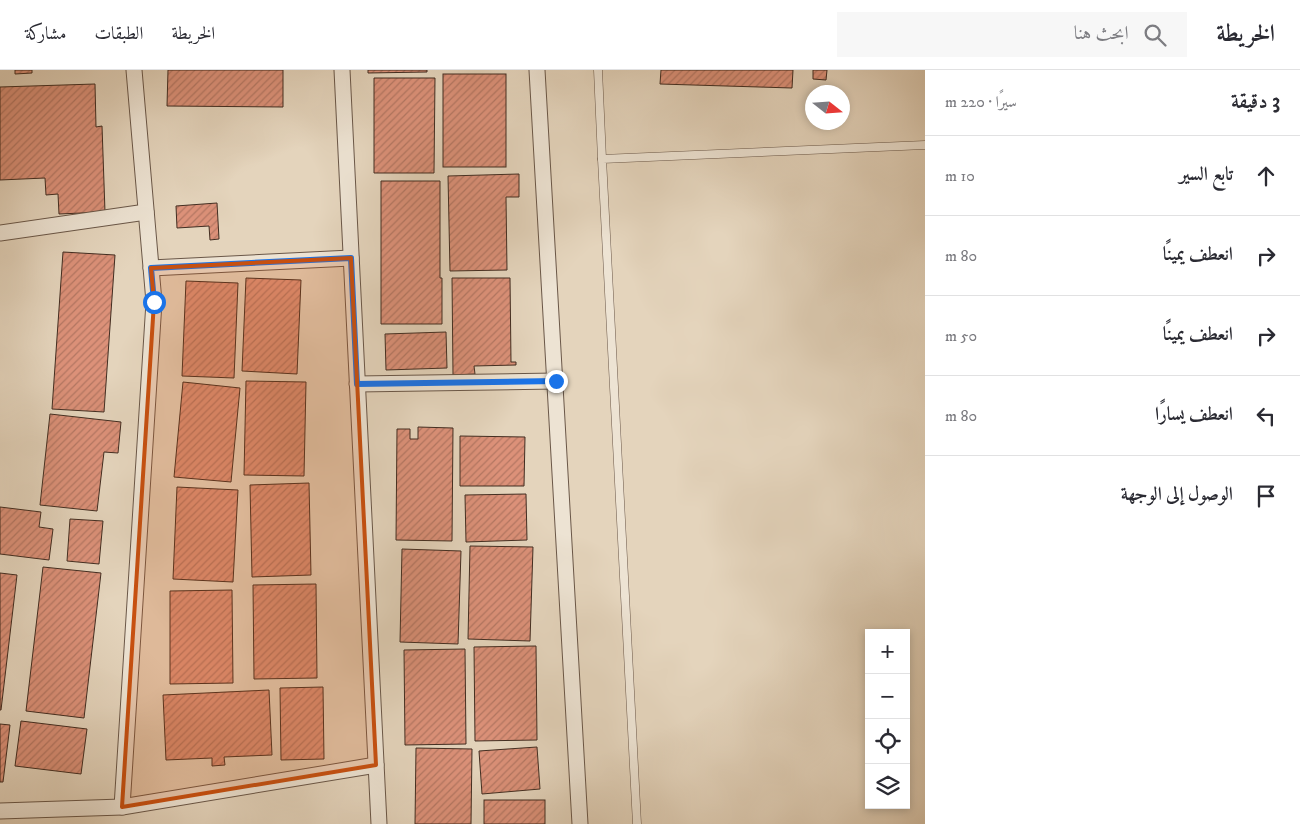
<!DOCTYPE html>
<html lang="ar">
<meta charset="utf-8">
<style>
body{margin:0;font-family:"IM FELL DW Pica",Amiri,serif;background:#f7f7f7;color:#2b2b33;direction:rtl}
.controls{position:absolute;right:15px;bottom:15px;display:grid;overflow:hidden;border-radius:0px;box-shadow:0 2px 8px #0003}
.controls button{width:45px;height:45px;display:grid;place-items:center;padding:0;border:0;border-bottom:1px solid #e1e1e2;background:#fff;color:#2b2b33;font:25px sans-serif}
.compass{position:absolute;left:805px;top:15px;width:45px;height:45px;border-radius:50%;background:#fff;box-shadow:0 2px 8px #0003;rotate:107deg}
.stop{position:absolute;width:15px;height:15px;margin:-11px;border:4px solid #1a73e8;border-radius:50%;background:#fff}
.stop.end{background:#1a73e8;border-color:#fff;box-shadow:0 1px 5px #0008}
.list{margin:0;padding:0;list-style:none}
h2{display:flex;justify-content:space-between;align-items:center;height:65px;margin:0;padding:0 20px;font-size:21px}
h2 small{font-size:16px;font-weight:400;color:#7c7c81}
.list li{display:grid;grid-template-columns:32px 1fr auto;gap:15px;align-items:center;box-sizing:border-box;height:80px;padding:0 20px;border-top:1px solid #e1e1e2}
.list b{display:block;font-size:19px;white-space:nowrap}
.list em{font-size:16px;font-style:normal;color:#7c7c81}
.icon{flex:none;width:28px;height:28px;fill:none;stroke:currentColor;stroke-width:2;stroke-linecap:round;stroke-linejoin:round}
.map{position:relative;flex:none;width:925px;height:754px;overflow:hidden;direction:ltr}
header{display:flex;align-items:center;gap:30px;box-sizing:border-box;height:70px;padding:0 25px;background:#fff;border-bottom:1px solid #e1e1e2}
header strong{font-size:24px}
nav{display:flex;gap:28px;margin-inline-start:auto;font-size:18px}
.search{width:350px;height:45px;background:#f7f7f7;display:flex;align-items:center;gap:12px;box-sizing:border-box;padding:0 18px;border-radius:0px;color:#7c7c81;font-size:19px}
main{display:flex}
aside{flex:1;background:#fff}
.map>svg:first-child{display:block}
.building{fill:url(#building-hatch);stroke:#422d21}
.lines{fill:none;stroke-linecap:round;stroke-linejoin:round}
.lane-casing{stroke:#6a5748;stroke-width:9}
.street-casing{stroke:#6a5748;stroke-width:17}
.lane{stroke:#ede3d3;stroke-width:8}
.street{stroke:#ede3d3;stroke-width:15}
.route{stroke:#1a73e8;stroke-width:6}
.marked{fill:#c75010;fill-opacity:0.2;stroke:#c75010;stroke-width:4;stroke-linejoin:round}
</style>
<header>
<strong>الخريطة</strong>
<div class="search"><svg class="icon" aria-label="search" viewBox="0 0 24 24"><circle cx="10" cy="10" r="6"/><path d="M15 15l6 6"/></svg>ابحث هنا</div>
<nav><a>الخريطة</a><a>الطبقات</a><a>مشاركة</a></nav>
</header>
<main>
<aside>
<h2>3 دقيقة<small>سيرًا · 220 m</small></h2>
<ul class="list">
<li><svg class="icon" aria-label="ahead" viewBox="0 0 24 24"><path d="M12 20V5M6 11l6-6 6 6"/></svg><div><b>تابع السير</b></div><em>10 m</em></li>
<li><svg class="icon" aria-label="right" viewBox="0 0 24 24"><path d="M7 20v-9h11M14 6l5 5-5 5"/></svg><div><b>انعطف يمينًا</b></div><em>80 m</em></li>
<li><svg class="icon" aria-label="right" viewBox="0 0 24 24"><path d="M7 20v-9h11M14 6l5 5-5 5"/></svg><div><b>انعطف يمينًا</b></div><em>50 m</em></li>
<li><svg class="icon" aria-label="left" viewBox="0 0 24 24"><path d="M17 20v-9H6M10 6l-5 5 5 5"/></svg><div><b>انعطف يسارًا</b></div><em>80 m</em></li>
<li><svg class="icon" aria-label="arrive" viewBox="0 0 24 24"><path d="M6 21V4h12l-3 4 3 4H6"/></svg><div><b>الوصول إلى الوجهة</b></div></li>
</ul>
</aside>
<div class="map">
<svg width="925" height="754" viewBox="0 0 925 754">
<defs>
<pattern id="building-hatch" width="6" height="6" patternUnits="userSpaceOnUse" patternTransform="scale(1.25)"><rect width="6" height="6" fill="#dc9179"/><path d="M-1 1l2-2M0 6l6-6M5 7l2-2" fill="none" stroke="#b47763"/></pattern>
</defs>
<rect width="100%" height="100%" fill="#e4d4bc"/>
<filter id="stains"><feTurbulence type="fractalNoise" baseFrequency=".004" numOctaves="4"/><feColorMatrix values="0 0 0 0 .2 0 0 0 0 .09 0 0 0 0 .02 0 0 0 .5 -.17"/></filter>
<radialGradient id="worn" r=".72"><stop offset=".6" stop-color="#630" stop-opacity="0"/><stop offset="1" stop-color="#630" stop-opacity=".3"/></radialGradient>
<g class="building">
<polygon points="15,0 32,0 32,3 15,4"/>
<polygon points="168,0 283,0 283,37 167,36"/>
<polygon points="368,0 427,0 427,2 368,3"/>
<polygon points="661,0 793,0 792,18 660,14"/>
<polygon points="813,0 827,0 826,10 813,9"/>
<rect x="443" y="4" width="63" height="93"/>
<polygon points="374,8 435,8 434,103 374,103"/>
<polygon points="95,14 96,57 102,56 105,142 59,144 58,124 46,125 45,108 0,110 0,17"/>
<polygon points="519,104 519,127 506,127 507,200 450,201 448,106"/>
<polygon points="381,111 440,111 440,208 442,208 442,254 381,254"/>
<polygon points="217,133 219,169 210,170 209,156 177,158 176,136"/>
<polygon points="63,182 115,185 104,342 52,339"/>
<polygon points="246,208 301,210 297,304 242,301"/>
<polygon points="452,208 510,208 511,292 516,292 516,295 474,296 475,304 453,305"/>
<polygon points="186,211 238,213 234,308 182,306"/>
<polygon points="446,262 447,298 386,300 385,264"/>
<polygon points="246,311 306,312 304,406 244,405"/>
<polygon points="183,312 240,318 231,412 174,407"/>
<polygon points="50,344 121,352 118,383 104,382 97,441 40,435"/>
<polygon points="418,357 453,358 452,471 396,470 397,359 410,359 410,369 418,369"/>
<polygon points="460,366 525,367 524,416 460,416"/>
<polygon points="309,413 311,505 252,507 250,415"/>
<polygon points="177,417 238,420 233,512 173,509"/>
<polygon points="526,424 527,470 466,472 465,425"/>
<polygon points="0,437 41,442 39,457 53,459 49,490 0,484"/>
<polygon points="70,449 103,451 99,494 67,491"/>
<polygon points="470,476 533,477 530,571 468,569"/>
<polygon points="402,479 461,481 458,574 400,572"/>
<polygon points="43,497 101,503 84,648 26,641"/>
<polygon points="0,503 17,505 1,640 0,640"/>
<polygon points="316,514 317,608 254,609 253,515"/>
<polygon points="232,520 233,613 170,614 170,521"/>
<polygon points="536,576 537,670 475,671 474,577"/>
<polygon points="465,579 466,674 405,675 404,580"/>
<polygon points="323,617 324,689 281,690 280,618"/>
<polygon points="269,620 272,685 224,687 225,695 212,696 212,688 166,690 163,625"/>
<polygon points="21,651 87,659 81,704 15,696"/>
<polygon points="0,654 10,655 3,712 0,712"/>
<polygon points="537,677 540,719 482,724 479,681"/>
<polygon points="416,678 472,679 471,754 415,754"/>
<rect x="484" y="730" width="61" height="24"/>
</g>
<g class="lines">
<g class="lane-casing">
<g id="lane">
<polyline points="598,0 602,89"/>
<polyline points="637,754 602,89 925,75"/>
</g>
</g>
<g class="street-casing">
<g id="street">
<polyline points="342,0 379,754"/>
<polyline points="537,0 580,754"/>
<polyline points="0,163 146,142"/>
<polyline points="151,198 351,188"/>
<polyline points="357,314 556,311"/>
<polyline points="122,737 154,232 134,0"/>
<polyline points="0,741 122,737 376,695"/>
</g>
</g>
<use href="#lane" class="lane"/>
<use href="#street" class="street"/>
</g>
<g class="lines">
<polyline class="route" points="154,232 151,198 351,188 357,314 556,311"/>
</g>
<path class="marked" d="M 351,188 L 376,695 L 122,737 L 154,232 L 151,198 Z"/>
<rect width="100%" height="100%" filter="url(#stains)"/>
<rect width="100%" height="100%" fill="url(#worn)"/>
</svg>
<div class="controls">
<button>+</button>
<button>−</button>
<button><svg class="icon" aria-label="locate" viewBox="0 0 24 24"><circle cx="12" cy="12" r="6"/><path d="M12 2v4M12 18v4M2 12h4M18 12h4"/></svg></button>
<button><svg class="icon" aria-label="layers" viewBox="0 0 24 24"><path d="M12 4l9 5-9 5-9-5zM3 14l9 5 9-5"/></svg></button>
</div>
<svg class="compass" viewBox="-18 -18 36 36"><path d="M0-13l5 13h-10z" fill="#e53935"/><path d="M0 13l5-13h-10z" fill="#7c7c81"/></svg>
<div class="stop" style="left:154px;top:232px"></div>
<div class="stop end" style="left:556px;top:311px"></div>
</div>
</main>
